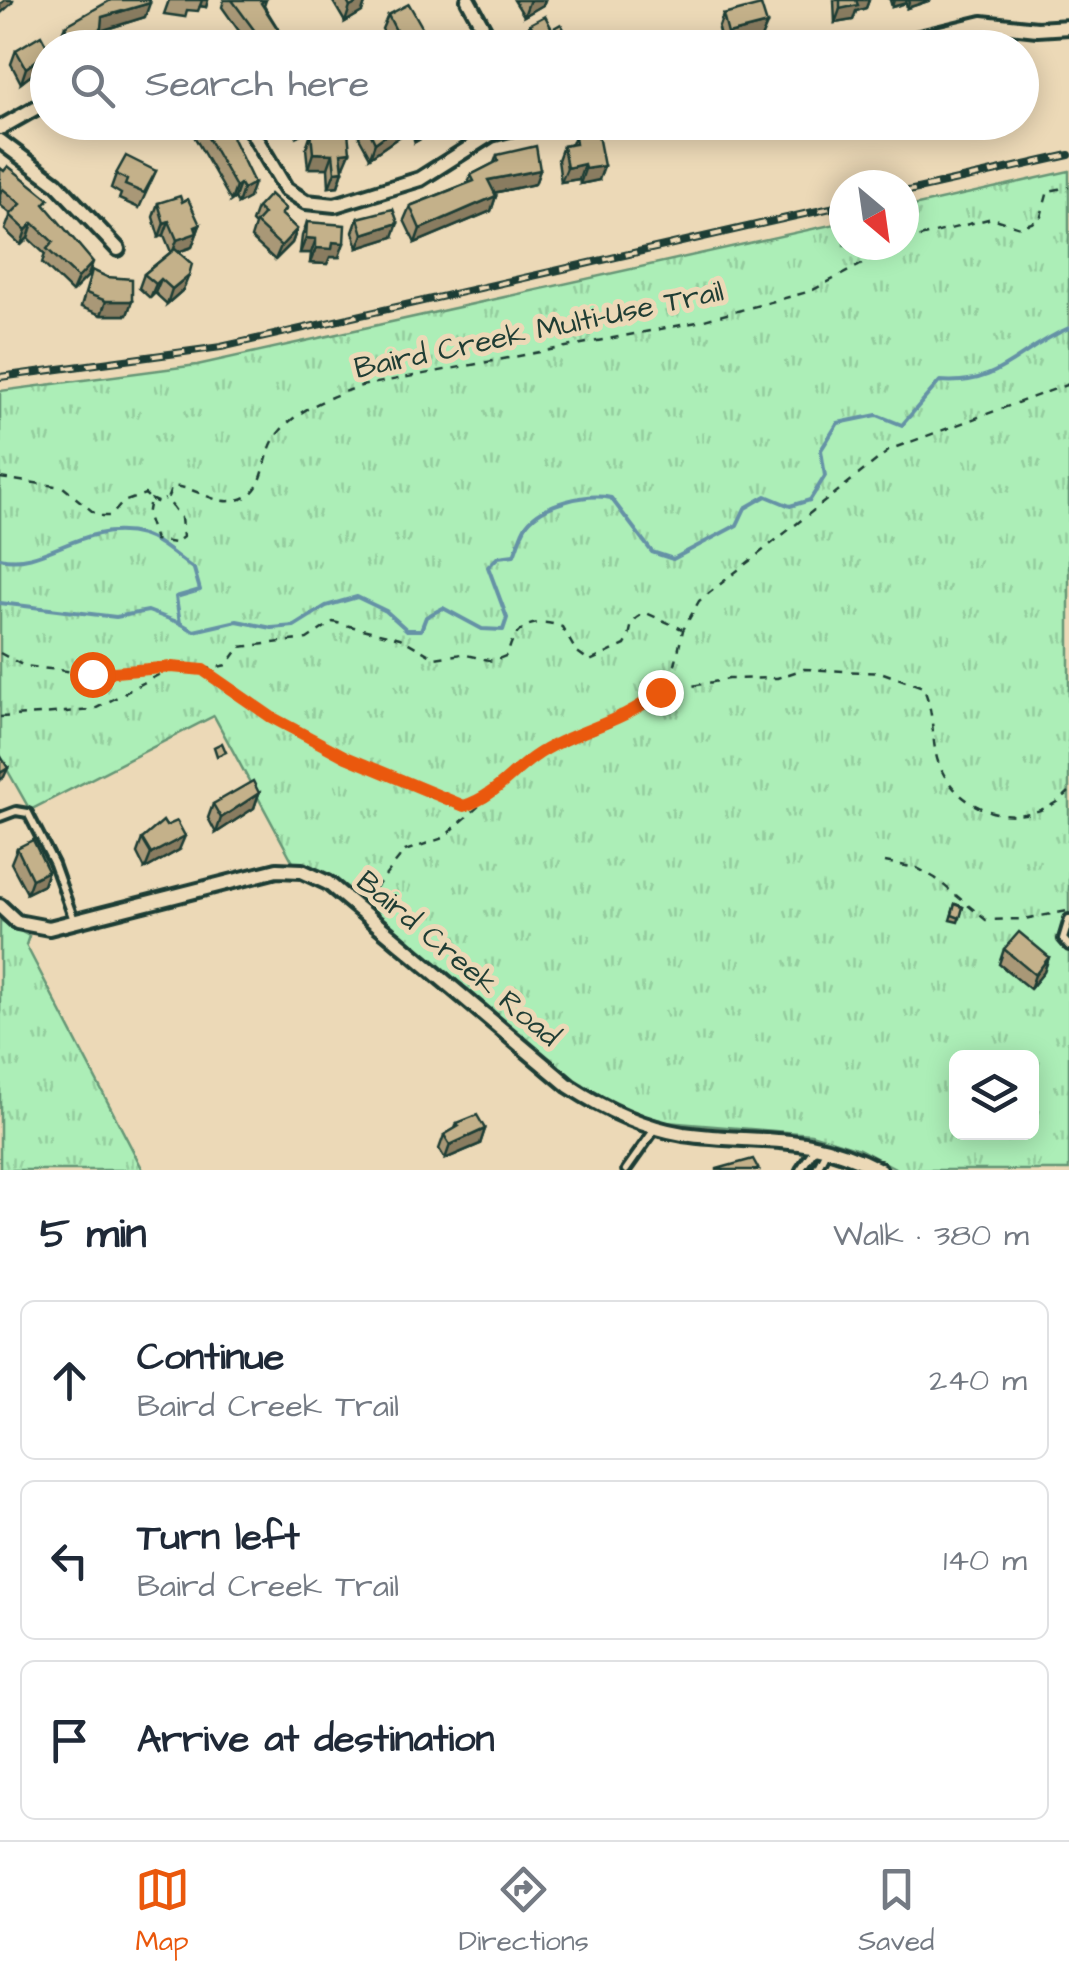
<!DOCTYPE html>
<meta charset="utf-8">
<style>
body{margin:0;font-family:"Architects Daughter",sans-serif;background:#f6f6f7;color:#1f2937}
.controls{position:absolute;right:30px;bottom:30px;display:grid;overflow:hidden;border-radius:15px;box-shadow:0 5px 25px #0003}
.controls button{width:90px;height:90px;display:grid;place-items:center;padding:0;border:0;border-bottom:2px solid #e0e1e3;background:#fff;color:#1f2937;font:50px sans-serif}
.compass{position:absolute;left:829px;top:170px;width:90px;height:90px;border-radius:50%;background:#fff;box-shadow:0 5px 25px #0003;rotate:151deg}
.stop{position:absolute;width:30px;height:30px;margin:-22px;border:8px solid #ea580c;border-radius:50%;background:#fff}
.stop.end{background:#ea580c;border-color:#fff;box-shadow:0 2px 10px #0008}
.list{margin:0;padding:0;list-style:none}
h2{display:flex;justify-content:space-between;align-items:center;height:130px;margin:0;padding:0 40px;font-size:42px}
h2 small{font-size:32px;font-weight:400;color:#747a83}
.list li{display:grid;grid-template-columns:65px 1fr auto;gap:30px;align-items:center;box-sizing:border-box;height:160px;margin:0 20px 20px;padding:0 20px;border:2px solid #e0e1e3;border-radius:15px}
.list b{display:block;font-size:38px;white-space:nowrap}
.list p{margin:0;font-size:32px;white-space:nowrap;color:#747a83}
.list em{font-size:32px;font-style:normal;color:#747a83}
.icon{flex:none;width:55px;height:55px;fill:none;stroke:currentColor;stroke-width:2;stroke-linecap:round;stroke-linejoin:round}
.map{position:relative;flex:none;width:1069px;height:1170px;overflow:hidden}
.search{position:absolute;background:#fff;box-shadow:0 5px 25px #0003;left:30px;right:30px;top:30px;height:110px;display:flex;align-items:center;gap:25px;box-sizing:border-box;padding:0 35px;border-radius:55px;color:#747a83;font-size:38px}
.sheet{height:670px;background:#fff}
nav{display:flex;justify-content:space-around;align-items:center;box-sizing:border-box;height:140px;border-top:2px solid #e0e1e3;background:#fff;font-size:28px;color:#747a83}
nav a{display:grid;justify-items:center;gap:5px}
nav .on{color:#ea580c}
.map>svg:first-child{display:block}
.park{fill:url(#park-tufts);stroke:#669676;stroke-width:2.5;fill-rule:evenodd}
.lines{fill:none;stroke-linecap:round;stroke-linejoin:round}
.stream{stroke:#6592a6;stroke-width:4}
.service-casing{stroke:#1f3d34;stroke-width:14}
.minor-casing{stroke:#1f3d34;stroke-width:20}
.path{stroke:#1f3d34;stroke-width:2.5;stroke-dasharray:8 8;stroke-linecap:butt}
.service{stroke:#ecd9b7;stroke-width:6}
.minor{stroke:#ecd9b7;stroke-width:12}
.rail-casing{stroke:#1f3d34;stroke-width:8}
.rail{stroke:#ecd9b7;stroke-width:4;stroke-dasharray:11;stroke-linecap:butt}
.wall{fill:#a99877;stroke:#1f3d34;stroke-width:2.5}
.shaded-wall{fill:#897c61;stroke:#1f3d34;stroke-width:2.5}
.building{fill:#c4b18a;stroke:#1f3d34;stroke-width:2.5}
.route{stroke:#ea580c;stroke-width:12}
.labels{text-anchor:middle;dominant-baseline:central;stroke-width:10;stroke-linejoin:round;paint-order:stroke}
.street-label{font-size:30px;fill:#1f3d34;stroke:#ecd9b7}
</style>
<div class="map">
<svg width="1069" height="1170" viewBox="0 0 1069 1170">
<defs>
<pattern id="park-tufts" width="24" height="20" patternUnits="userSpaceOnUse" patternTransform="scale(2.5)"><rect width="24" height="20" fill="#aceeb7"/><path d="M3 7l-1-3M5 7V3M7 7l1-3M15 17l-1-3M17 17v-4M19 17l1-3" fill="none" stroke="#94cd9e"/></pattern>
</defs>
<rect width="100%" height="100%" fill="#ecd9b7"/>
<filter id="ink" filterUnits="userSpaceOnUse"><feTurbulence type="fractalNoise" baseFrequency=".01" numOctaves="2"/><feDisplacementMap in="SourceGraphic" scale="20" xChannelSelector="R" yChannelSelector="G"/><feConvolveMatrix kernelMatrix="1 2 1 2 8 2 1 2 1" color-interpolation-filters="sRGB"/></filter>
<g filter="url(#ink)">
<g class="park">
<path d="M 1069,171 L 1069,1170 L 899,1170 L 859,1149 L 811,1134 L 666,1122 L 617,1108 L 576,1082 L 337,881 L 321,870 L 294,864 L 214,716 L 30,810 L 0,757 L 0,391 L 197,365 L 844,222 L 844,245 L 904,245 L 904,208 ZM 956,1058 L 1032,1058 L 1032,1132 L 956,1132 Z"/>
<polygon points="0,920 29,936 26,945 143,1170 0,1170"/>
</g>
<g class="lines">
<g class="stream">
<path d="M 0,558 C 45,569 83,519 142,535 C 159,540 179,559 194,569 L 200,590 L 176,597 L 180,623 L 194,631 L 237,621 L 272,628 L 294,626 L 326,606 L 357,597 L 386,611 L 407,630 L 421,630 L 426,617 L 443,608 L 482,629 L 503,630 L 507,618 L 488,567 L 498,557 L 514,555 C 518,546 521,532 527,524 C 543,503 587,493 611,498 L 652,552 L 673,559 L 737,525 L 745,508 L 766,496 L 790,506 L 810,500 L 825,476 L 821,450 L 838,423 L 877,415 L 902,425 L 940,381 C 1001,386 1018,349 1069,328"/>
<polyline points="0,603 116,617 148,611 180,623"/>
</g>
<g class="service-casing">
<g id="service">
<polyline points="0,817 16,811 28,813 54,864 74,920"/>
<polyline points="1069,919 1063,939 1069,946"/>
<polyline points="626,1170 655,1129"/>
<polyline points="800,1170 817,1145"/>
<polyline points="816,1170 827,1149"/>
</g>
</g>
<g class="minor-casing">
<g id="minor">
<polyline points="468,0 494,48"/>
<polyline points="152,48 178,48"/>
<polyline points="878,48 982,23 1037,29 1069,27"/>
<polyline points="246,122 286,189 306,202 335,205 420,179 491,134 536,122"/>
<polyline points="0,128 48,101"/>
<polyline points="0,141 56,183 118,249"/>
<path d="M 0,906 L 17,922 L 49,928 L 277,870 L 302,871 L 328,883 L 569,1086 C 604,1109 641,1127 683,1134 C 762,1145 802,1130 880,1170"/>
</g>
</g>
<g class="path">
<polyline points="904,241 992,218 1020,227 1040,220 1048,191 1069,187"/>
<path d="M 0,478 L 63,487 L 98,516 L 111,516 L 123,502 L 145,494 L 150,499 L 147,516 L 155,540 L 175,543 L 183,537 L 181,518 L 167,499 L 172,487 C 193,485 210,503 232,501 C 272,496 258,455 280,431 C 301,407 333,396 361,386 L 697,322 L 811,291 L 898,245"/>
<polyline points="150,499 159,503 165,499"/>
<polyline points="0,653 24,666 92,674 172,667 203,670 271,717 440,800 464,806 487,798"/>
<path d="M 203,670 L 227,665 L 240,647 L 307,639 L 333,622 L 400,638 L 435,658 L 462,654 L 493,661 L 508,655 C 512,627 535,616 562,627 L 576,651 L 590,661 L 625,645 C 634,631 626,620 646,613 L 682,629"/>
<path d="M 662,692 L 728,679 L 777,678 L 804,669 L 883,673 L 923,687 C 937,717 929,747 942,771 C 967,820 1031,829 1069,792"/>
<polyline points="0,717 93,710 171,668"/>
<polyline points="885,862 917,868 935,878 986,920 1024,919 1068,911"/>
<polyline points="365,901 405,851 443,838 536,755 610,725 660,692 672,678 683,630 699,601 891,449 1069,384"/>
</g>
<use href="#service" class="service"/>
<use href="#minor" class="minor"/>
<g class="rail-casing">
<g id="rail">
<polyline points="904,192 1069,155"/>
<polyline points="0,377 221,347 844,205"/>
</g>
</g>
<use href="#rail" class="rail"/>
</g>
<g class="wall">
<polygon points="169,0 208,0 206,7 200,6 198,11 187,10 185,17 164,14"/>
<polygon points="224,0 266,0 264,6 290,48 251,48 222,7"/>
<polygon points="332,0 366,0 362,12 345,22"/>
<polygon points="514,0 545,0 543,5 524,16"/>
<polygon points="834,0 869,0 866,8 856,11 853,20 835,23"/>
<polygon points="890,0 931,0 907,8 906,3 892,7"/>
<polygon points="388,15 430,41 428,48 392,48 382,29"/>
<polygon points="723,15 761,38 723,48 718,29"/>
<polygon points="145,17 100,31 96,42 86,48 64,48 59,40 65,26"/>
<polygon points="530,24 552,29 574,48 531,48 525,38"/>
<polygon points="16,50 44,65 21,83 11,64"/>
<polygon points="105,122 134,122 112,135"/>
<polygon points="186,122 220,122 249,198 238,204 235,198 231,201"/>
<polygon points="286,122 317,122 316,126 297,136"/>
<polygon points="365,122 437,122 433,124 429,134 415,142 409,130 370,157 359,137"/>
<polygon points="331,126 344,166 342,166 343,171 338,186 329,187 328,168 308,168 306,148 311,133 329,132"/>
<polygon points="575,136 599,180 580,184 579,179 561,182 558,160 563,146 572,144"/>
<polygon points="497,155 540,170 535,184 494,193 496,196 491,211 415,243 404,220 410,206 468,183 471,175 494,163"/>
<polygon points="0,168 46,207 88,276 72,292 42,263 45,254 28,238 21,245 5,230 11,214 0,205"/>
<polygon points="156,171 139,208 119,199 121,194 111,188 116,174"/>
<polygon points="182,202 200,225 192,247 178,252 183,290 167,304 155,293 150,298 139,288 144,274 171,252 164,235 159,237 153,217 158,203"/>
<polygon points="257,208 283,216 297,229 292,243 275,260 251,238 255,225 252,222"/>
<polygon points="358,218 393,237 358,248 353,232"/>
<polygon points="307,222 339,257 330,257 327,264 310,263 311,253 300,253 302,236"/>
<polygon points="92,270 132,301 127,315 101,315 81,307"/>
<polygon points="259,793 254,808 216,833 208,818 213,804"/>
<polygon points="142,839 179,850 145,869 137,853"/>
<polygon points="17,848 48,871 43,885 27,893 11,863"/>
<polygon points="955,904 963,907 958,922 950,920"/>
<polygon points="1004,949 1049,957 1044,972 1030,989 999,964"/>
<polygon points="457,1123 485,1129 480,1144 445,1159 439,1149 444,1135 455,1129"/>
</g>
<g class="shaded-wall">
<polygon points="5,0 13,0 12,3 0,14 0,4"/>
<polygon points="202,0 208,0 206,7 200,6"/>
<polygon points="363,0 366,0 362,12 345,22 350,7"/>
<polygon points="532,0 545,0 543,5 524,16 529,2"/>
<polygon points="855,0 869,0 866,8 856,11 853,20 835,23 840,9"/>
<polygon points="894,0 907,0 906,3 892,7"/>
<polygon points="910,0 931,0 907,8"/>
<polygon points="150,3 145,17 100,31 96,42 86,48 70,48 72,40 102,17"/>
<polygon points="767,24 761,38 723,48 728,34"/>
<polygon points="48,52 44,65 21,83 26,68"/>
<polygon points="116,122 134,122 112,135"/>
<polygon points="302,122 317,122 316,126 297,136"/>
<polygon points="404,122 411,122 409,130 370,157 375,143"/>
<polygon points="427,122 437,122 433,124 429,134 415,142 420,127"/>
<polygon points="350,152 344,166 336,167 341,153"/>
<polygon points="313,153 333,154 328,168 308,168"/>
<polygon points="584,164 579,179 561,182 567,168"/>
<polygon points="604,166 599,180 580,184 585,169"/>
<polygon points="540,170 535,184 483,195 488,180"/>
<polygon points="343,171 338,186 329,187 335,172"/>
<polygon points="254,183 249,198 238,204 243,189"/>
<polygon points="240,184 235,198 231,201 236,187"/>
<polygon points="496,196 491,211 415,243 420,229"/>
<polygon points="169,221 164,235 159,237 164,223"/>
<polygon points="33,223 28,238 21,245 26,230"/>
<polygon points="398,223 393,237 358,248 363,234"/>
<polygon points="200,225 192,247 172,254 177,240"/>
<polygon points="297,229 292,243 275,260 281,246"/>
<polygon points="306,238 316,239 311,253 300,253"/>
<polygon points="333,242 344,243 339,257 330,257 327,264 310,263 316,248"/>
<polygon points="93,262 88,276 72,292 78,278"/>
<polygon points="189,275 183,290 167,304 172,289"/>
<polygon points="161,279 155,293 150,298 156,284"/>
<polygon points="106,301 132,301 127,315 101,315"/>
<polygon points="8,768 4,777 0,780 0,773"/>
<polygon points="259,793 254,808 216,833 221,818"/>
<polygon points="185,836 179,850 145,869 151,854"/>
<polygon points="48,871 43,885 27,893 32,879"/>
<polygon points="1049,957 1044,972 1030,989 1035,975"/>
<polygon points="485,1129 480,1144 445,1159 450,1145"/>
</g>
<g class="building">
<polygon points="111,0 149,0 150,3 102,17 101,28 80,40 72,40 65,26"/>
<polygon points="232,0 265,0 261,3 290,48 256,48 254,42 260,38"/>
<polygon points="346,0 363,0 350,7"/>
<polygon points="840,0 856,0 858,5 840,9"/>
<polygon points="409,4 430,41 418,48 405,48 388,15"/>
<polygon points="761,5 767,24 728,34 723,15"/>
<polygon points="545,16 552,29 561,24 574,48 545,48 530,24"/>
<polygon points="41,35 48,48 48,52 26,68 16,50"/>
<polygon points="199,122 220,122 221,124 225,122 254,183 243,189 240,184 236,187"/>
<polygon points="365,122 404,122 375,143"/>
<polygon points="341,125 342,132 348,132 350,152 341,153 343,171 335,172 333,154 313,153 311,133 331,132 331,126"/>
<polygon points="597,130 604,166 585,169 584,164 567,168 563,146 576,144 575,136"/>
<polygon points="536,146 540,170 488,180 496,196 420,229 410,206 474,181 471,175 498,161 497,155"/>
<polygon points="126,156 156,171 144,193 125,185 127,180 116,174"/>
<polygon points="8,166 49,199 44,204 93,262 78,278 47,249 53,242 33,223 26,230 10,215 21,204 3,189 0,193 0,168 4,171"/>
<polygon points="270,194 286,209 281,214 297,229 281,246 256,223 264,214 257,208"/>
<polygon points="180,196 182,202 188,199 200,225 195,227 197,233 177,240 169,221 164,223 158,203"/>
<polygon points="393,209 398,223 363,234 358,218"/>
<polygon points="307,222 345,225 344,243 333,242 332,249 316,248 316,239 306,238"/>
<polygon points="175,249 192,264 189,275 172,289 161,279 156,284 144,274"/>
<polygon points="92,270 107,277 132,279 132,301 106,301 86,293"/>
<polygon points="222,743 226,752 217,756 214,747"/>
<polygon points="0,755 8,768 0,773"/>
<polygon points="253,781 259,793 221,818 213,804"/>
<polygon points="163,821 166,826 177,821 185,836 151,854 142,839"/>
<polygon points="33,840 48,871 32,879 17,848"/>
<polygon points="955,904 963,907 960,918 952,915"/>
<polygon points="1019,932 1049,957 1035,975 1004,949"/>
<polygon points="477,1115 485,1129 450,1145 444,1135 459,1126 457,1123"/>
<polygon points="753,1159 759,1170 717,1170 717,1169"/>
</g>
</g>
<g class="lines" filter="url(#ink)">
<path class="route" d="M 92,674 L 172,667 L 203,670 L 271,717 L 346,757 L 464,806 C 495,796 508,775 534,757 C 571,731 619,725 660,692"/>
</g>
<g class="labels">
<g class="street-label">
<text transform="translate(539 330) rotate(-12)">Baird Creek Multi-Use Trail</text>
<text transform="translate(458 959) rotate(40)">Baird Creek Road</text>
</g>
</g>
</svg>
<div class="controls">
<button><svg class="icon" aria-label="layers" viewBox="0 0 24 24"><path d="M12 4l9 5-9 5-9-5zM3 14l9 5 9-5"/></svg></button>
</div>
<svg class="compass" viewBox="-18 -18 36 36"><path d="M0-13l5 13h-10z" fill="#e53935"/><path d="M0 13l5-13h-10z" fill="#747a83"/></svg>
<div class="stop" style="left:92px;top:674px"></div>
<div class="stop end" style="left:660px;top:692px"></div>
<div class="search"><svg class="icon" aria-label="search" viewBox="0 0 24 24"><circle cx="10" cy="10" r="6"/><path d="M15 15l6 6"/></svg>Search here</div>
</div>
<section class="sheet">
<h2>5 min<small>Walk · 380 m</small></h2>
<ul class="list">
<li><svg class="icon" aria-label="ahead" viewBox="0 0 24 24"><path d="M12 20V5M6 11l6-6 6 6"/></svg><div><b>Continue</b><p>Baird Creek Trail</p></div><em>240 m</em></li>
<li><svg class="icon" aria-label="left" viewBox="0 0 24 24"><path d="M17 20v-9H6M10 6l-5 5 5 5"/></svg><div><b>Turn left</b><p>Baird Creek Trail</p></div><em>140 m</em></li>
<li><svg class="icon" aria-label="arrive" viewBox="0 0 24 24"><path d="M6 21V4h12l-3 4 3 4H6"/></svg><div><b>Arrive at destination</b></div></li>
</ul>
</section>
<nav>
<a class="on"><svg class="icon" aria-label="map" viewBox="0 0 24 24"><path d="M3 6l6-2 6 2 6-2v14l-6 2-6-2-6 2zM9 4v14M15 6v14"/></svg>Map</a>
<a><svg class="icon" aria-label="directions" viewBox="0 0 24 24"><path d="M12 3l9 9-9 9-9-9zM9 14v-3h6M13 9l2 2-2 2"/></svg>Directions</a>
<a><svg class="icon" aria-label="saved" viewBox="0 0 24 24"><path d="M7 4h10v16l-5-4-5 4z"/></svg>Saved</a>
</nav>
